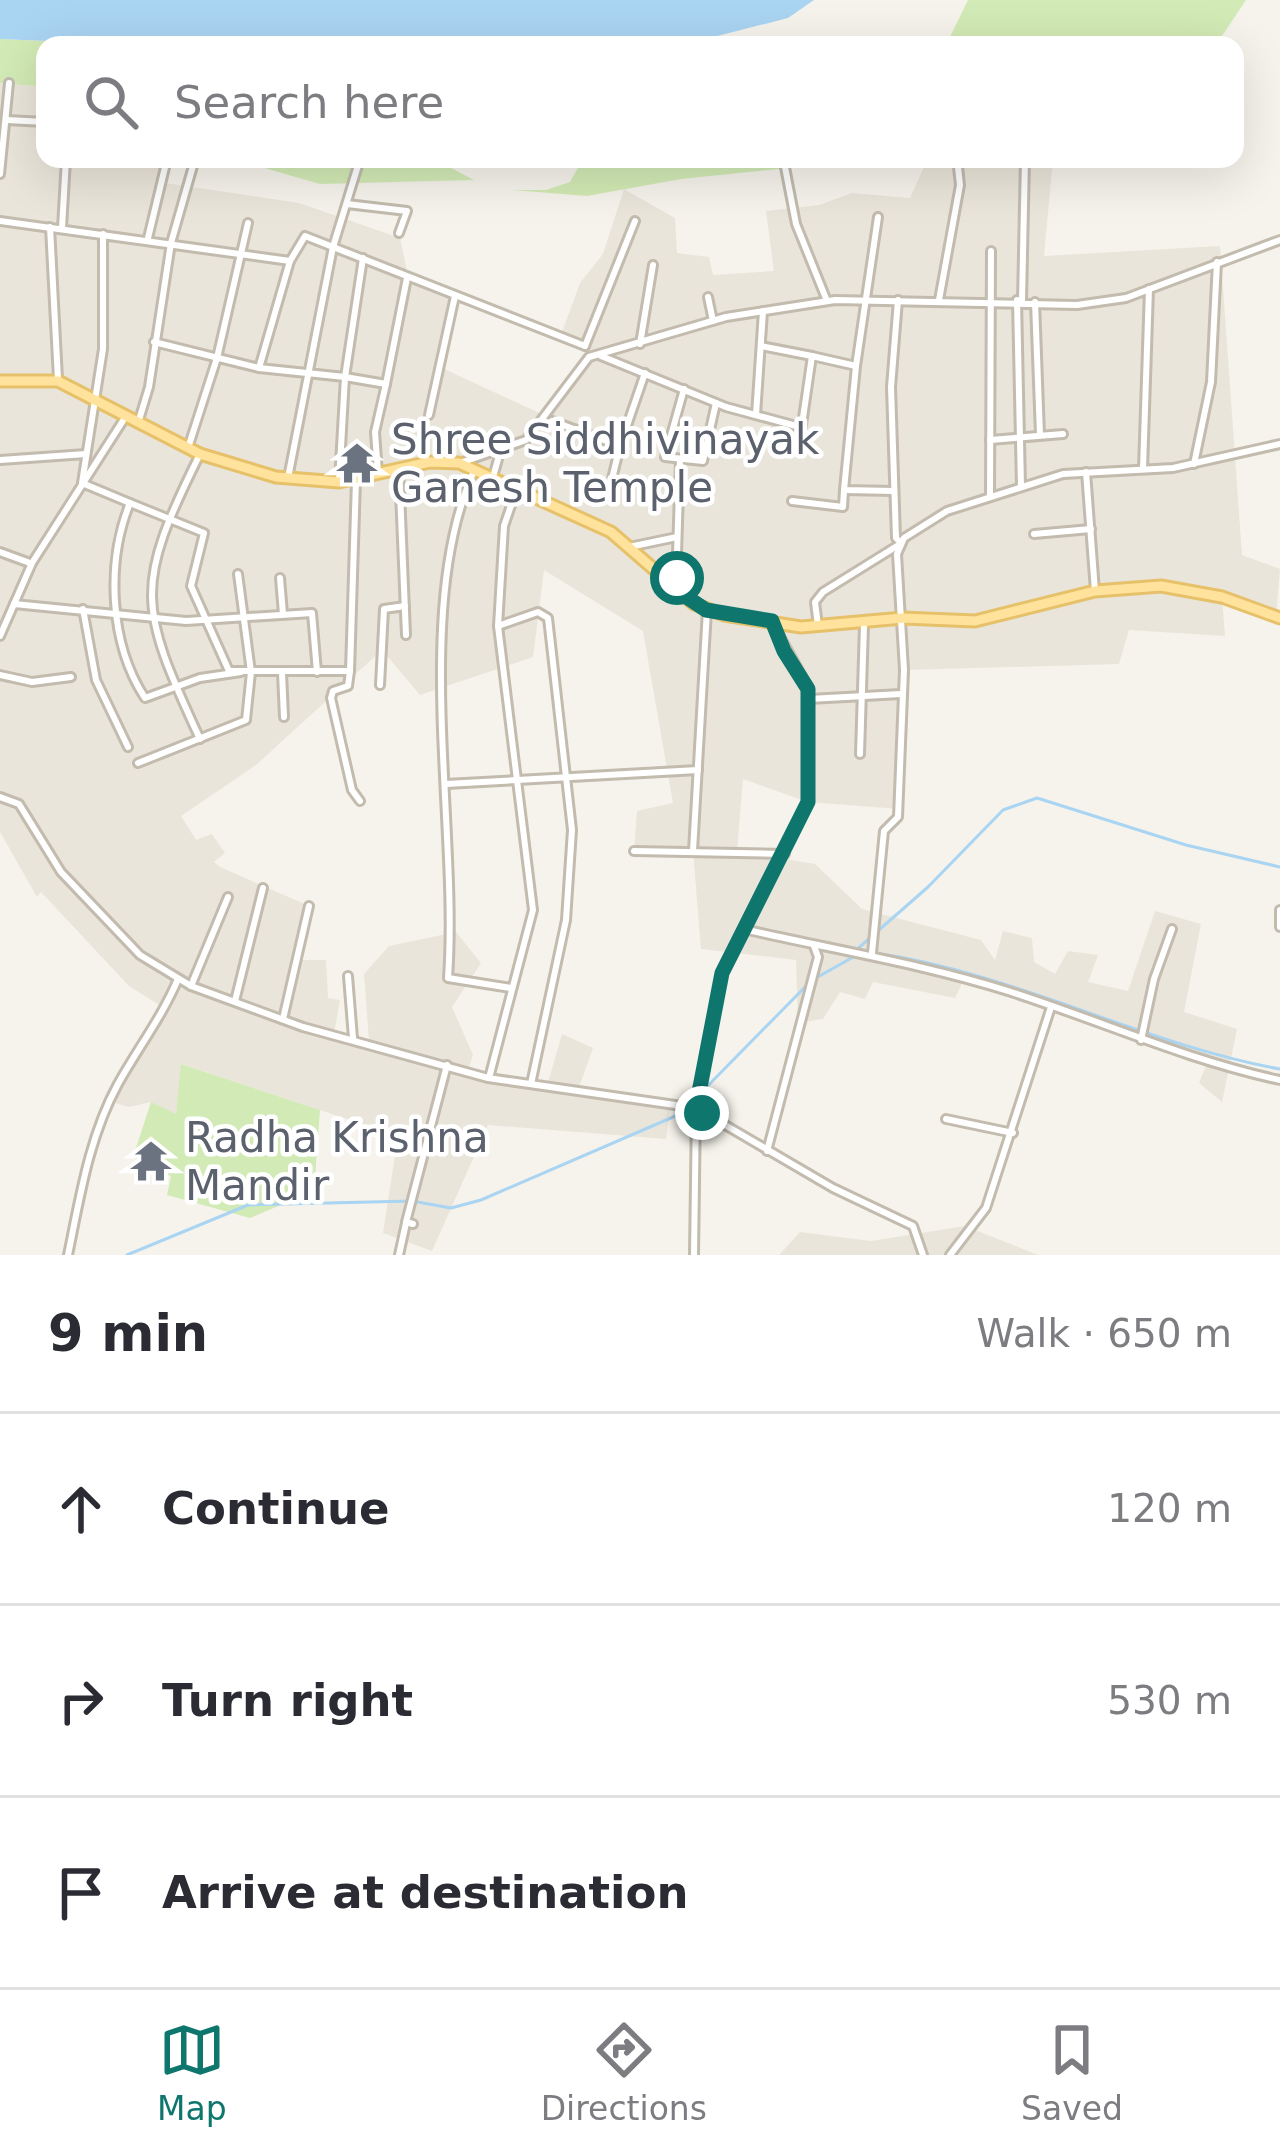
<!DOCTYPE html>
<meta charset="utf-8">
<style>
body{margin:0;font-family:"DejaVu Sans",sans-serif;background:#f7f7f7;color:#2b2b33}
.stop{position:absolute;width:36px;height:36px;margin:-27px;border:9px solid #0f766e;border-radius:50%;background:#fff}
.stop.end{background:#0f766e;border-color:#fff;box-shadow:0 3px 12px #0008}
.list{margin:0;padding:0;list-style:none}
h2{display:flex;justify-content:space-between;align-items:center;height:156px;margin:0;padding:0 48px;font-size:51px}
h2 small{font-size:39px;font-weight:400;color:#7c7c81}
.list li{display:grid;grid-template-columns:78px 1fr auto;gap:36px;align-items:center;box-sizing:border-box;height:192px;padding:0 48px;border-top:3px solid #e1e1e2}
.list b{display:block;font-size:45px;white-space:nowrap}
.list em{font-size:39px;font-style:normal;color:#7c7c81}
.icon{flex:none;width:66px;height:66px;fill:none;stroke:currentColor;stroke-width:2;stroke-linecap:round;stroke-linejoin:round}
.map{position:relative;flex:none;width:1280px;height:1255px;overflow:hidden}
.search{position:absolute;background:#fff;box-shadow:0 12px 48px #0002;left:36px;right:36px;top:36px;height:132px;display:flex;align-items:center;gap:30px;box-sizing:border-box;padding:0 42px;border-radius:24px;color:#7c7c81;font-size:45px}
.sheet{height:732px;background:#fff}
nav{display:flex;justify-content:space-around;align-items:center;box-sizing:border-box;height:168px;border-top:3px solid #e1e1e2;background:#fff;font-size:33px;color:#7c7c81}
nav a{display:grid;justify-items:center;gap:6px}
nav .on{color:#0f766e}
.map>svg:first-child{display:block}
.residential{fill:#eae5da}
.green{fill:#d2eab5}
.water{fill:#a9d4f2}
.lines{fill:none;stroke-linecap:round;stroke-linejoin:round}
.stream{stroke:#a9d4f2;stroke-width:3}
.minor-casing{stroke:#c2bbae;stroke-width:12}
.major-casing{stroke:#e6c16a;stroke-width:15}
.minor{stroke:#fff;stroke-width:6}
.major{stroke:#ffe39c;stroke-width:9}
.route{stroke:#0f766e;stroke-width:15}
.labels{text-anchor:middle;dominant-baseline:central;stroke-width:9;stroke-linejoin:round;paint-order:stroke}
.worship-label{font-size:42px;fill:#5b616d;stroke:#fff;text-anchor:start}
</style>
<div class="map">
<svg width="1280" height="1255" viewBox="0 0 1280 1255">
<rect width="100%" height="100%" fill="#f6f3ec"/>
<g class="residential">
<polygon points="0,83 45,87 45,159 155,159 167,165 165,183 299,203 400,238 408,276 457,294 442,368 546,416 587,361 586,345 561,335 580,283 603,254 624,189 675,218 677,253 709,257 713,275 774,271 766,211 819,205 852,193 910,198 924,167 943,159 1053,159 1044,256 1220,246 1242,555 1280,569 1276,616 1222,598 1225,636 1129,630 1119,664 905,670 899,809 808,802 743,779 737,851 815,864 862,909 981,940 995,960 1003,931 1032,938 1034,962 1055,974 1068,951 1098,955 1088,982 1128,991 1155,911 1201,924 1184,1012 1237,1029 1222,1102 1199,1083 1208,1061 964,979 955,998 873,982 865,999 840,992 823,1019 798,1023 796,960 701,949 693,851 634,851 637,811 673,803 643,631 544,570 533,657 420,695 382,650 256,765 181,816 196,840 212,834 225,853 214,862 220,867 309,906 297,960 326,960 328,998 340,1000 334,1034 369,1041 364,974 389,946 456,932 481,963 452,1007 473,1055 468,1070 547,1086 562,1034 593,1048 578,1090 671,1103 666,1139 488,1125 432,1251 383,1233 398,1136 182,1064 176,1115 151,1102 129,1107 111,1102 164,1008 129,986 41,892 37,897 0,832"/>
<polygon points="965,1226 1038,1255 779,1255 800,1232 871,1241"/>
</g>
<g class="green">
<polygon points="968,0 1246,0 1216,45 946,45"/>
<polygon points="0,39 146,45 45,45 45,87 0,83"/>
<polygon points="233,159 434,159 474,180 320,184"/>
<polygon points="583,159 878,159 681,179 587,196 512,190 546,190 570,182"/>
<polygon points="181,1064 320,1110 314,1191 250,1218 167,1195 171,1176 133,1157 151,1102 176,1114"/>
</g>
<polygon class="water" points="0,0 814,0 788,18 690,43 654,45 146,45 0,39"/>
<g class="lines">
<g class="stream">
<polyline points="855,951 928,887 1003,810 1037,798 1186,845 1280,867"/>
<path d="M 875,953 C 1015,973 1142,1044 1280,1069"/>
<polyline points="816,978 855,956"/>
<polyline points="127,1255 248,1205 412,1201 451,1208 481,1200 680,1114 808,984"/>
</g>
<g class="minor-casing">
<g id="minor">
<polyline points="7,120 45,122"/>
<polyline points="784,162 796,224 827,301"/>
<polyline points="0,174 9,83"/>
<polyline points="347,204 407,211 399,233"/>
<polyline points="0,221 290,261"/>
<polyline points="50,227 58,379"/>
<polyline points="62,228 66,159"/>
<path d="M 103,234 L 103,349 L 82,483 L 130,503 C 106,562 109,643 145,698 L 200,678 L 241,672"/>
<polyline points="148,238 167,159"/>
<polyline points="363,258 345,377 386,384 407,278"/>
<polyline points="708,297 713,321"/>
<polyline points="898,300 891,387 896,538 900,542"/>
<polyline points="939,300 960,185 958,167"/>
<polyline points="1017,300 1021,487"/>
<polyline points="1022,301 1025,159"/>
<polyline points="1035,302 1040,435"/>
<polyline points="154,342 259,368 345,377 339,482"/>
<polyline points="640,344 653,265"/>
<polyline points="585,346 635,221"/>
<polyline points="761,346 812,356"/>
<polyline points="601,356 726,407 800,427"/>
<polyline points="856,366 878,217"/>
<polyline points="259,368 290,261 305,236 585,346"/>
<polyline points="684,389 665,457 703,461 716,403"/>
<polyline points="429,415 455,296"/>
<polyline points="756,415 763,311"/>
<polyline points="139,420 149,387 171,243 195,159"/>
<polyline points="552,421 620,446 645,373"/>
<polyline points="990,440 1063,434"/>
<polyline points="188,448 217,358 248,223"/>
<polyline points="798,452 812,356 856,366 844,490 894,491"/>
<polyline points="0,460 86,454"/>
<polyline points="463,462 526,440 589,357 726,317 835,300 1077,305 1126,298 1280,240"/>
<polyline points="1194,464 1211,382 1217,262"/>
<polyline points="399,468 406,635"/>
<path d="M 475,469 C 411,606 459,827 448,978 L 511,988"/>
<polyline points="1143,469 1149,289"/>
<polyline points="1086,472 1095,591"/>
<polyline points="378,473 375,432 386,384"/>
<polyline points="493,477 500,452"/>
<polyline points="288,478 333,247 360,159"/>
<polyline points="611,483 620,446"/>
<polyline points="990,497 991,251"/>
<polyline points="792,501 843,507 844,490"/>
<polyline points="130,503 204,533 191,586 229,671 350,671 356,480"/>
<polyline points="1034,534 1091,529"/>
<polyline points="629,547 677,537"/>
<polyline points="0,552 30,563"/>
<polyline points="280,578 283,614"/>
<polyline points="676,586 680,459"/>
<polyline points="14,604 186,621 312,613 317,672"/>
<polyline points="83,609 96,680 128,747"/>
<polyline points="498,626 538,612 548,618 572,830 566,920 531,1084"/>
<polyline points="818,626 815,602 823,592 897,546"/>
<polyline points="0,636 32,563 126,416"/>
<polyline points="350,671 348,686 333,691 331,698 352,790 360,801"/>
<polyline points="282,673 284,717"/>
<polyline points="0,675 32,682 71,677"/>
<polyline points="380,685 384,609 405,606"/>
<polyline points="809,699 901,694"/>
<path d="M 200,739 C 138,605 134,587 200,454"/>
<polyline points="860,754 864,625"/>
<polyline points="138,763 246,720 251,672 238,574"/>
<polyline points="446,784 698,770"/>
<polyline points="0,797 19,804 61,872 140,955 191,986 303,1027 488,1078 696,1108 833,1188 913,1226 923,1255"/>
<polyline points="634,851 785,854"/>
<polyline points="693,851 707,610"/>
<polyline points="1280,910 1280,927"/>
<path d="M 748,930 C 836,950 922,964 1008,991 C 1099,1020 1186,1060 1280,1080"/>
<polyline points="872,953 884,831 898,817 904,670 897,554 904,538 947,511 1063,474 1173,468 1280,444"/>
<polyline points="348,976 353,1038"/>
<polyline points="191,986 228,897"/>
<polyline points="235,1001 263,888"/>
<polyline points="283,1019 309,906"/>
<polyline points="1141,1040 1154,979 1172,929"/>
<polyline points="489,1078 533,910 498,626 504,526 516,491"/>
<polyline points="946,1119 1013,1133"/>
<polyline points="767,1151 818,957 814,946"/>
<polyline points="413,1224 406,1222 447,1065"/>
<path d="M 68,1255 C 80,1197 89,1137 118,1084 C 138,1048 162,1017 178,979"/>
<polyline points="399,1255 406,1223"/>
<polyline points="694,1255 696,1108 722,973 808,802 809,689 773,624"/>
<polyline points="950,1255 986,1208 1051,1007"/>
</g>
</g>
<g class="major-casing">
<polyline id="major" points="0,381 58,381 200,454 276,477 339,482 430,462 459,463 611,532 694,604 724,615 801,627 903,618 975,621 1095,591 1161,586 1222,597 1280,618"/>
</g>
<use href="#minor" class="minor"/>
<use href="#major" class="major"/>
</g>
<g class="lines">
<polyline class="route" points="677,578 676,590 706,610 772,621 784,651 808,689 808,802 722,973 696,1108 702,1113"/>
</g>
<defs>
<g id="temple-bare" transform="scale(3.24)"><path d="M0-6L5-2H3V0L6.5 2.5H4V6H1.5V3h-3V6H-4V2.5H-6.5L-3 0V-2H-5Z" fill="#6b7280" stroke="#fff" stroke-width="2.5" paint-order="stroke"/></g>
</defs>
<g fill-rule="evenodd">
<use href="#temple-bare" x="357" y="463"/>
<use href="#temple-bare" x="151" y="1161"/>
</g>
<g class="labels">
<g class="worship-label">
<text x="391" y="439">Shree Siddhivinayak<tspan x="391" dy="48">Ganesh Temple</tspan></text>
<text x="185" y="1137">Radha Krishna<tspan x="185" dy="48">Mandir</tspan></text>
</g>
</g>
</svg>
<div class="stop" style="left:677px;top:578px"></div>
<div class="stop end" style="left:702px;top:1113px"></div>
<div class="search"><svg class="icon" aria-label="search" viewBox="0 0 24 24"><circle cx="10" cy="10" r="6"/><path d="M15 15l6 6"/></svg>Search here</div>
</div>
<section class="sheet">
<h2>9 min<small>Walk · 650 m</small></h2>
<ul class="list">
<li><svg class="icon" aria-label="ahead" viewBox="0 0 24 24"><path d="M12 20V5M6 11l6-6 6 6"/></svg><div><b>Continue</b></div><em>120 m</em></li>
<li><svg class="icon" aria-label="right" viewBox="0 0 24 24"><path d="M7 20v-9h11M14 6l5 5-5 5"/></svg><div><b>Turn right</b></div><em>530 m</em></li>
<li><svg class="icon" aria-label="arrive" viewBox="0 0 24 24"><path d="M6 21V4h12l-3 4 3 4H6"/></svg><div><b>Arrive at destination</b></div></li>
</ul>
</section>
<nav>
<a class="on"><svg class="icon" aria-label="map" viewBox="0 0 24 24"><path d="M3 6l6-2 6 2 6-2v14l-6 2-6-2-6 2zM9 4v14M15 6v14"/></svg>Map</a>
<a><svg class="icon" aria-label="directions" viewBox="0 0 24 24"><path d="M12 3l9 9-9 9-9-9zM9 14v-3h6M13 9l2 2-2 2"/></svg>Directions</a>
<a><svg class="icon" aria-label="saved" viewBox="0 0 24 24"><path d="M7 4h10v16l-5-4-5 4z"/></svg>Saved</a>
</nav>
